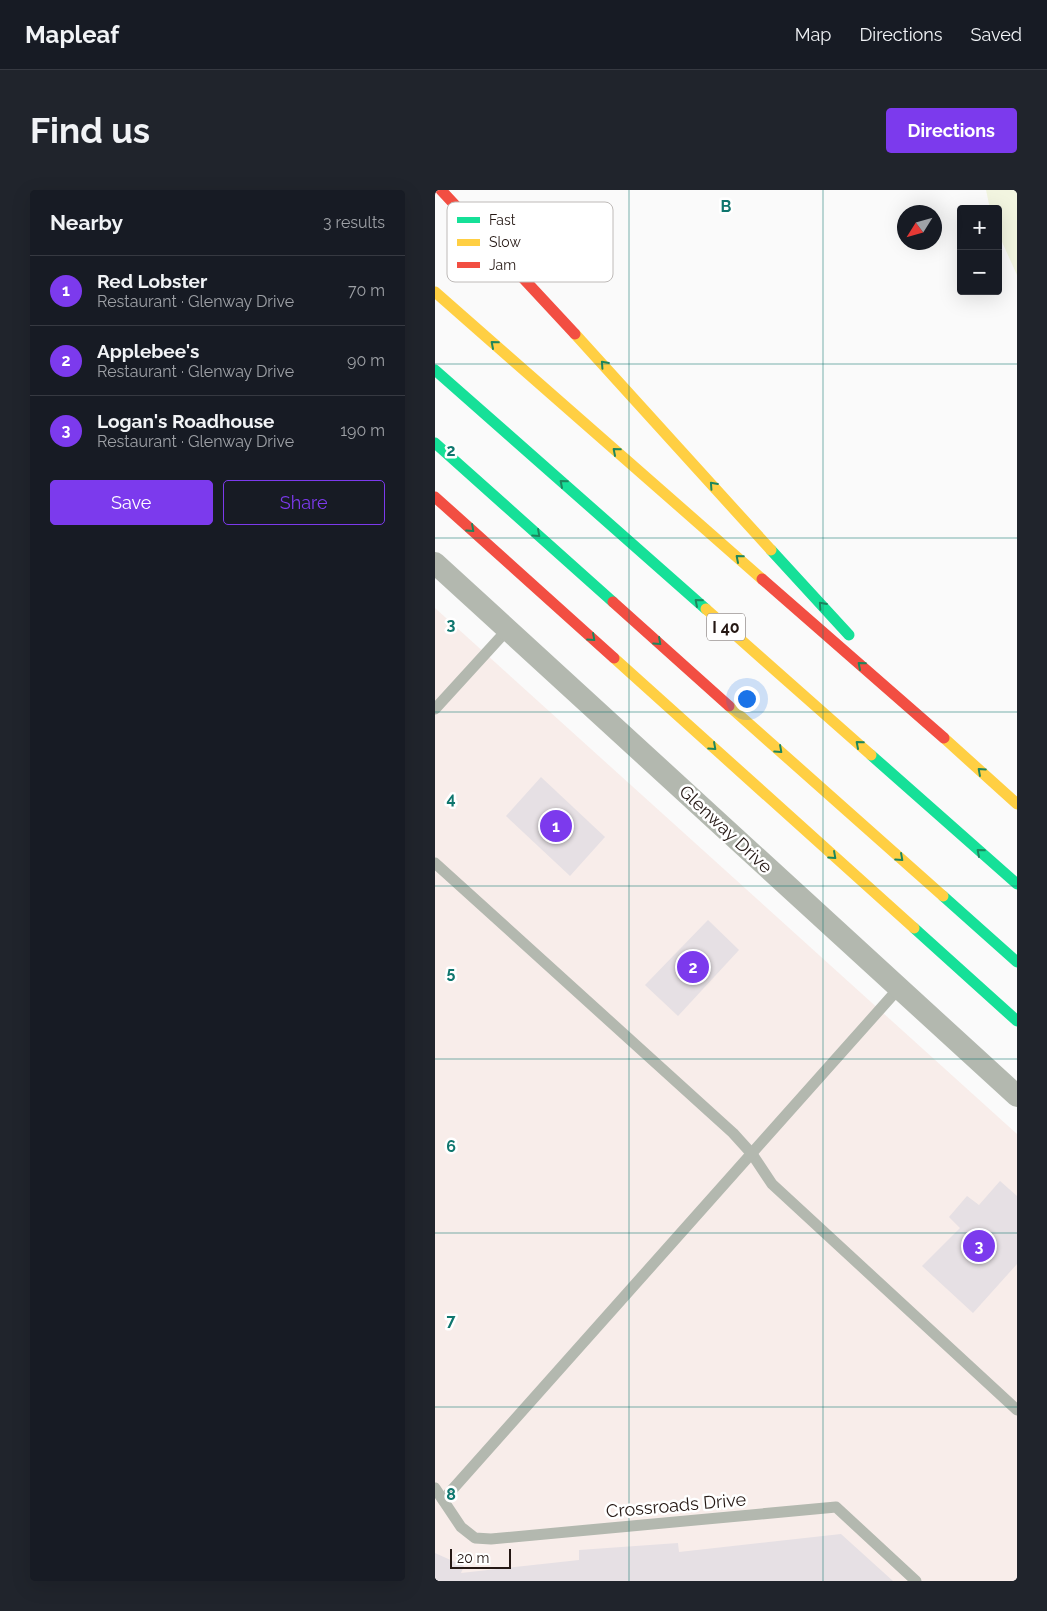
<!DOCTYPE html>
<meta charset="utf-8">
<style>
body{margin:0;font-family:Raleway,sans-serif;background:#20242c;color:#f1f3f6}
.controls{position:absolute;right:15px;top:15px;display:grid;overflow:hidden;border-radius:5px;box-shadow:0 5px 20px #0002}
.controls button{width:45px;height:45px;display:grid;place-items:center;padding:0;border:0;border-bottom:1px solid #363941;background:#171b24;color:#f1f3f6;font:25px sans-serif}
.compass{position:absolute;left:462px;top:15px;width:45px;height:45px;border-radius:50%;background:#171b24;box-shadow:0 5px 20px #0002;rotate:233deg}
.scale{position:absolute;left:15px;bottom:12px;width:61px;box-sizing:border-box;padding-left:5px;border:2px solid #251814;border-top:0;font-size:14px;line-height:18px;white-space:nowrap;color:#251814;-webkit-text-stroke:4px #fff;paint-order:stroke}
.you{position:absolute;left:311px;top:508px;width:18px;height:18px;margin:-12px;border:4px solid #fff;border-radius:50%;background:#1a73e8;box-shadow:0 0 0 8px #1a73e833}
.badge{display:grid;place-items:center;width:32px;height:32px;border-radius:50%;background:#7c3aed;color:#fff;font-size:16px;font-weight:700}
.pin{position:absolute;translate:-50% -50%;border:2px solid #fff;box-shadow:0 1px 5px #0006}
.list{margin:0;padding:0;list-style:none}
h2{display:flex;justify-content:space-between;align-items:center;height:65px;margin:0;padding:0 20px;font-size:21px}
h2 small{font-size:16px;font-weight:400;color:#9ea1a6}
.list li{display:grid;grid-template-columns:32px 1fr auto;gap:15px;align-items:center;box-sizing:border-box;height:70px;padding:0 20px;border-top:1px solid #363941}
.list b{display:block;font-size:19px;white-space:nowrap}
.list p{margin:0;font-size:16px;white-space:nowrap;color:#9ea1a6}
.list em{font-size:16px;font-style:normal;color:#9ea1a6}
.actions{display:flex;gap:10px;padding:15px 20px}
.actions a{flex:1;padding:11px 0;border:1px solid #7c3aed;border-radius:5px;text-align:center;font-size:18px;color:#7c3aed}
.actions .main{background:#7c3aed;color:#fff}
.map{position:relative;flex:none;width:582px;height:1391px;overflow:hidden;border-radius:5px}
header{display:flex;align-items:center;gap:30px;box-sizing:border-box;height:70px;padding:0 25px;background:#171b24;border-bottom:1px solid #363941}
header strong{font-size:24px}
nav{display:flex;gap:28px;margin-inline-start:auto;font-size:18px}
.intro{display:flex;align-items:center;justify-content:space-between;box-sizing:border-box;height:120px;padding:0 30px}
h1{margin:0;font-size:35px}
.button{padding:12px 22px;border-radius:5px;background:#7c3aed;color:#fff;font-size:18px;font-weight:700}
main{display:flex;gap:30px;padding:0 30px}
aside{flex:1;background:#171b24;border-radius:5px;box-shadow:0 5px 20px #0002}
.map>svg:first-child{display:block}
.built{fill:#f8edea}
.green{fill:#f2f5e0}
.building{fill:#e6e0e4}
.lines{fill:none;stroke-linecap:round;stroke-linejoin:round}
.lane{stroke:#b3b8af;stroke-width:11}
.street{stroke:#b3b8af;stroke-width:22}
.fast{stroke:#16e098;stroke-width:11}
.slow{stroke:#ffcf43;stroke-width:11}
.jam{stroke:#f24e42;stroke-width:11}
.oneway{stroke:#1d865d}
.grid{fill:none;stroke:#0f766e;stroke-width:1;stroke-opacity:0.55}
.labels{text-anchor:middle;dominant-baseline:central;stroke-width:5;stroke-linejoin:round;paint-order:stroke}
.shield{fill:#fff;stroke:#665d5a;stroke-width:1}
.shield-label{font-size:16px;font-weight:bold;fill:#251814}
.street-label{font-size:18px;fill:#251814;stroke:#fff}
.key{fill:#fff;stroke:#bebab8;stroke-width:1}
.key-label{font-size:14px;fill:#251814}
.grid-label{font-size:16px;text-anchor:middle;font-weight:bold;fill:#0f766e;stroke:#fff;stroke-width:5;stroke-linejoin:round;paint-order:stroke}
</style>
<header>
<strong>Mapleaf</strong>
<nav><a>Map</a><a>Directions</a><a>Saved</a></nav>
</header>
<div class="intro"><h1>Find us</h1><a class="button">Directions</a></div>
<main>
<aside>
<h2>Nearby<small>3 results</small></h2>
<ul class="list">
<li><span class="badge">1</span><div><b>Red Lobster</b><p>Restaurant · Glenway Drive</p></div><em>70 m</em></li>
<li><span class="badge">2</span><div><b>Applebee's</b><p>Restaurant · Glenway Drive</p></div><em>90 m</em></li>
<li><span class="badge">3</span><div><b>Logan's Roadhouse</b><p>Restaurant · Glenway Drive</p></div><em>190 m</em></li>
</ul>
<div class="actions"><a class="main">Save</a><a>Share</a></div>
</aside>
<div class="map">
<svg width="582" height="1391" viewBox="0 0 582 1391">
<rect width="100%" height="100%" fill="#fafafa"/>
<polygon class="built" points="0,418 582,944 582,1391 0,1391"/>
<polygon class="green" points="551,0 582,0 582,85 563,43 563,19 555,19"/>
<g class="building">
<polygon points="106,587 170,647 135,686 71,626"/>
<polygon points="273,730 304,760 243,826 210,795"/>
<polygon points="565,991 582,1006 582,1074 538,1123 487,1076 525,1038 514,1027 532,1006 544,1015"/>
<polygon points="406,1344 458,1391 0,1391 0,1363 29,1376 26,1383 144,1370 144,1360 243,1353 244,1362"/>
</g>
<g class="lines">
<g class="lane">
<polyline points="0,519 73,439"/>
<polyline points="0,673 298,943 317,964 337,994 582,1220"/>
<polyline points="0,1298 26,1337 40,1348 56,1349 401,1317 481,1391"/>
<polyline points="8,1310 464,798"/>
</g>
<polyline class="street" points="0,373 582,906"/>
<g class="fast">
<polyline points="0,180 271,419"/>
<polyline points="0,253 178,412"/>
<polyline points="336,360 414,445"/>
<polyline points="436,565 582,694"/>
<polyline points="508,706 582,772"/>
<polyline points="479,738 582,831"/>
</g>
<g class="slow">
<polyline points="0,102 327,389"/>
<polyline points="140,144 336,360"/>
<polyline points="271,419 436,565"/>
<polyline points="179,468 479,738"/>
<polyline points="294,516 508,706"/>
<polyline points="509,548 582,614"/>
</g>
<g class="jam">
<polyline points="6,0 140,144"/>
<polyline points="0,307 179,468"/>
<polyline points="327,389 509,548"/>
<polyline points="178,412 294,516"/>
</g>
</g>
<defs><path id="oneway-chevron" d="M-2-3.5L2.5 0L-2 3.5" fill="none" stroke-width="1.6" stroke-linecap="round" stroke-linejoin="round" transform="scale(1.25)"/></defs>
<g class="oneway">
<use href="#oneway-chevron" transform="translate(59 154) rotate(-139)"/>
<use href="#oneway-chevron" transform="translate(169 174) rotate(-132)"/>
<use href="#oneway-chevron" transform="translate(181 261) rotate(-139)"/>
<use href="#oneway-chevron" transform="translate(128 293) rotate(-139)"/>
<use href="#oneway-chevron" transform="translate(278 295) rotate(-132)"/>
<use href="#oneway-chevron" transform="translate(36 339) rotate(42)"/>
<use href="#oneway-chevron" transform="translate(102 344) rotate(42)"/>
<use href="#oneway-chevron" transform="translate(304 368) rotate(-139)"/>
<use href="#oneway-chevron" transform="translate(263 412) rotate(-139)"/>
<use href="#oneway-chevron" transform="translate(387 415) rotate(-132)"/>
<use href="#oneway-chevron" transform="translate(157 448) rotate(42)"/>
<use href="#oneway-chevron" transform="translate(223 452) rotate(42)"/>
<use href="#oneway-chevron" transform="translate(426 475) rotate(-139)"/>
<use href="#oneway-chevron" transform="translate(424 554) rotate(-139)"/>
<use href="#oneway-chevron" transform="translate(278 557) rotate(42)"/>
<use href="#oneway-chevron" transform="translate(344 560) rotate(42)"/>
<use href="#oneway-chevron" transform="translate(546 581) rotate(-138)"/>
<use href="#oneway-chevron" transform="translate(545 662) rotate(-139)"/>
<use href="#oneway-chevron" transform="translate(398 666) rotate(42)"/>
<use href="#oneway-chevron" transform="translate(465 668) rotate(42)"/>
</g>
<path class="grid" d="M 194,0 L 194,1391M 388,0 L 388,1391M 0,174 L 582,174M 0,348 L 582,348M 0,522 L 582,522M 0,696 L 582,696M 0,869 L 582,869M 0,1043 L 582,1043M 0,1217 L 582,1217"/>
<g class="labels">
<rect class="shield" x="272" y="423.5" width="38" height="27" rx="4"/>
<g class="shield-label">
<text x="291" y="437">I 40</text>
</g>
<g class="street-label">
<text transform="translate(291 639) rotate(43)">Glenway Drive</text>
<text transform="translate(241 1315) rotate(-5)">Crossroads Drive</text>
</g>
</g>
<rect x="12" y="12" width="166" height="80" rx="8" class="key"/>
<rect x="22" y="27" width="23" height="6" fill="#16e098"/>
<rect x="22" y="49" width="23" height="7" fill="#ffcf43"/>
<rect x="22" y="72" width="23" height="6" fill="#f24e42"/>
<g class="key-label">
<text x="54" y="35">Fast</text>
<text x="54" y="57">Slow</text>
<text x="54" y="80">Jam</text>
</g>
<g class="grid-label">
<text x="291" y="22">B</text>
<text x="16" y="266">2</text>
<text x="16" y="440">3</text>
<text x="16" y="614">4</text>
<text x="16" y="788">5</text>
<text x="16" y="962">6</text>
<text x="16" y="1136">7</text>
<text x="16" y="1310">8</text>
</g>
</svg>
<div class="controls">
<button>+</button>
<button>−</button>
</div>
<svg class="compass" viewBox="-18 -18 36 36"><path d="M0-13l5 13h-10z" fill="#e53935"/><path d="M0 13l5-13h-10z" fill="#9ea1a6"/></svg>
<div class="scale">20 m</div>
<div class="you"></div>
<div class="pin badge" style="left:121px;top:636px">1</div>
<div class="pin badge" style="left:258px;top:777px">2</div>
<div class="pin badge" style="left:544px;top:1056px">3</div>
</div>
</main>
